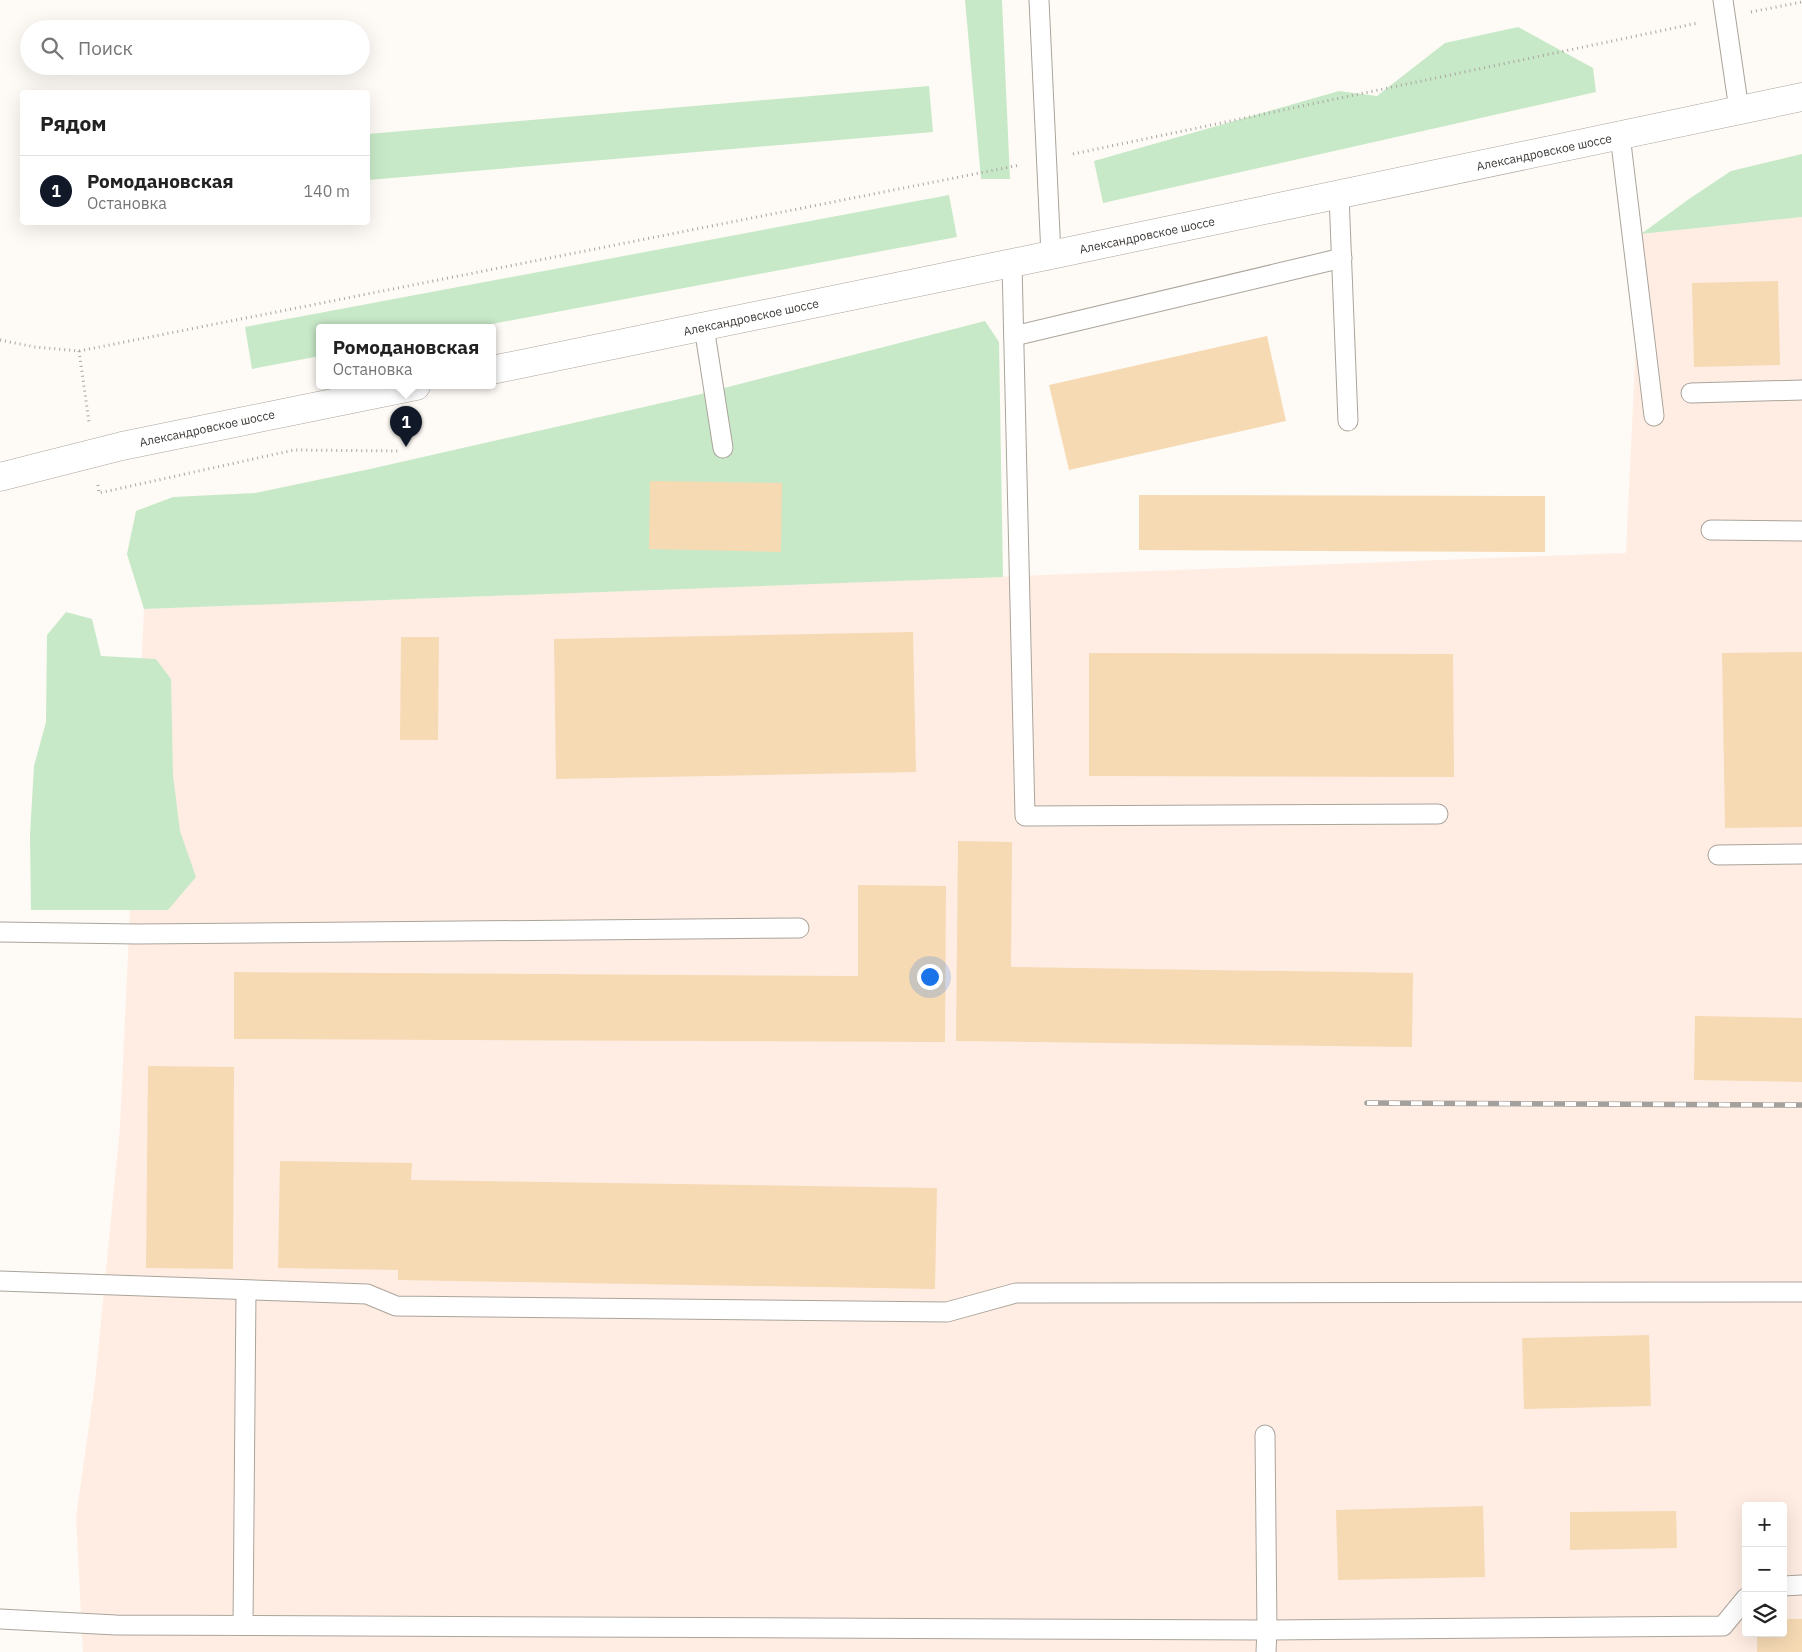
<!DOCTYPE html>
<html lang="ru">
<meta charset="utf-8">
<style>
body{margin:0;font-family:"IBM Plex Sans",sans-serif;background:#f2f2f2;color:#222}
.controls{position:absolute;right:15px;bottom:15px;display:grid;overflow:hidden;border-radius:5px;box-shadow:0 5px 20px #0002}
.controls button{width:45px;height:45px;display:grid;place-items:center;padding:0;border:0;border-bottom:1px solid #e0e0e0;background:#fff;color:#222;font:25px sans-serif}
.you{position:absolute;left:929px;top:976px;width:18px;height:18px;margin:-12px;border:4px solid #fff;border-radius:50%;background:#1a73e8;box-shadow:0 0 0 8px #1a73e833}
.badge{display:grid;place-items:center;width:32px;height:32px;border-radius:50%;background:#111827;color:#fff;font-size:16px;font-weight:700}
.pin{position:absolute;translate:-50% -41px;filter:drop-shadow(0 1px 2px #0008)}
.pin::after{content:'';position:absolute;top:26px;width:18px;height:15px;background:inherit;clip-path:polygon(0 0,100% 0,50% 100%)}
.popup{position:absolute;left:316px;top:324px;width:180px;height:65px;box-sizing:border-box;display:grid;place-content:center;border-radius:5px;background:#fff;filter:drop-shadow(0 1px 4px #0005);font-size:16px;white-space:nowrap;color:#767676}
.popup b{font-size:19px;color:#222}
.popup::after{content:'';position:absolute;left:50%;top:100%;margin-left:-10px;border:10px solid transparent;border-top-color:#fff}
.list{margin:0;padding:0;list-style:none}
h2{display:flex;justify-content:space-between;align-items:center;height:65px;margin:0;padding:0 20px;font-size:21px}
h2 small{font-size:16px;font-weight:400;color:#767676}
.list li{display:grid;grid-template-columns:32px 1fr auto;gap:15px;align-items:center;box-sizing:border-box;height:70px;padding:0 20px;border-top:1px solid #e0e0e0}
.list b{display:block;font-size:19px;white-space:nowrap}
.list p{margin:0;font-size:16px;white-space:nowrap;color:#767676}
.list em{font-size:16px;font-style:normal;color:#767676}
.icon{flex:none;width:28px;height:28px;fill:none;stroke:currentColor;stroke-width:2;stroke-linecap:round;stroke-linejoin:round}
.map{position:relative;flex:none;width:1802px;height:1652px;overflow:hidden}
.search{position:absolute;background:#fff;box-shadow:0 5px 20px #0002;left:20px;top:20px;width:350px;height:55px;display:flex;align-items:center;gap:12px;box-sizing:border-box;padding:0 18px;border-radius:28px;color:#767676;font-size:19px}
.panel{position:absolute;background:#fff;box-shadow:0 5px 20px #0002;left:20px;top:90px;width:350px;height:135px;border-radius:5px}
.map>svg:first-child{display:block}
.industrial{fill:#ffede3;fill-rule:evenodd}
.green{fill:#c8e9c8}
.building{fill:#f6dab4}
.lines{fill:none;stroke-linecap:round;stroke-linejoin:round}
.service-casing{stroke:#aaa49b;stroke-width:21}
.secondary-casing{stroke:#aaa49b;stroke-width:29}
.path{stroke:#a9a6a2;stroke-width:3;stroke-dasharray:1 4;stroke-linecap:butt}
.service{stroke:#fff;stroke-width:19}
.secondary{stroke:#fff;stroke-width:28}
.rail-casing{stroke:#a4a19d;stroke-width:5.5}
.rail{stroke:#fff;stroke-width:4;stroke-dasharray:11;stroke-linecap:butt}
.labels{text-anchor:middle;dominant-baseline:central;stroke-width:4;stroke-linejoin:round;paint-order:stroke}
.street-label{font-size:12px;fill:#3c3936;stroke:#fff}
</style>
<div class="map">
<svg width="1802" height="1652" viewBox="0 0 1802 1652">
<rect width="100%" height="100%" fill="#fefaf5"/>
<path class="industrial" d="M 1802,217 L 1802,1652 L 83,1652 L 76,1517 L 95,1383 L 120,1127 L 144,609 L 1626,553 L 1641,234 ZM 1746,1506 L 1783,1506 L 1783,1633 L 1746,1633 Z"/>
<g class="green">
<polygon points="965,0 1002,0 1010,179 981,179"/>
<polygon points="1518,27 1593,68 1596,92 1103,203 1094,161 1339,91 1377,96 1445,43"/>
<polygon points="929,86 933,132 368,180 368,134"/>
<polygon points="1802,154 1802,217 1641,234 1689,199 1731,171"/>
<polygon points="949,195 957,237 470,328 320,328 320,356 252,369 245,327"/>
<polygon points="985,321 999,342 1003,577 144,609 127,554 136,511 173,497 255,493 370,469 697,395"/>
<polygon points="66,612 92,619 101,656 156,659 171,679 173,775 180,831 196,877 168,910 31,910 30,835 34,766 46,722 47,635"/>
</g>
<g class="building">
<polygon points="1778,281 1780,365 1694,367 1692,283"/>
<polygon points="1267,336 1286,421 1069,470 1049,385"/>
<polygon points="650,481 782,483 781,552 649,549"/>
<polygon points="1139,495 1545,496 1545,552 1139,550"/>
<polygon points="913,632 916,772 556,779 554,639"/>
<polygon points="401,637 439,637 438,740 400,740"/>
<polygon points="1802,652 1802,827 1725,828 1722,653"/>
<polygon points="1089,653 1453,654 1454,777 1089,776"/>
<polygon points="958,841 1012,842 1011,967 1413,973 1412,1047 956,1041"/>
<polygon points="858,885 946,886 945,1042 234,1039 234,972 858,976"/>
<polygon points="1695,1016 1802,1018 1802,1082 1694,1080"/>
<polygon points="148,1066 234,1067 233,1269 146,1268"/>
<polygon points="280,1161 412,1163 411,1180 937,1188 935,1289 398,1280 398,1270 278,1268"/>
<polygon points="1649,1335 1651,1406 1524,1409 1522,1338"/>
<polygon points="1483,1506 1485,1577 1338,1580 1336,1510"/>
<polygon points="1676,1511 1677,1548 1570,1550 1570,1512"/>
<polygon points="1783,1619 1802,1619 1802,1652 1757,1652 1757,1633 1783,1633"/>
</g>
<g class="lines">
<g class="service-casing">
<g id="service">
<polyline points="1039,0 1051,255"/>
<polyline points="1723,0 1739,110"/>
<polyline points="1620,135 1654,416"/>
<polyline points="1339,195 1348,421"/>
<polyline points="1012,264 1025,816 1438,814"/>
<polyline points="704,327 723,448"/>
<polyline points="1014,336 1342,258"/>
<polyline points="1691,393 1802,390"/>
<polyline points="1711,530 1802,531"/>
<polyline points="1718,855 1802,854"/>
<polyline points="0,932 137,934 799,928"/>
<polyline points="0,1281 367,1294 396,1306 947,1312 1016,1293 1802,1292"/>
<polyline points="1265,1435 1267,1630 1723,1626 1746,1598"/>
<polyline points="1783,1586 1802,1585"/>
<polyline points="0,1619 116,1625 1267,1630 1266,1652"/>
<polyline points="243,1625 246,1291"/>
</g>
</g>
<g class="secondary-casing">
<g id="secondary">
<polyline points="492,370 1051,255 1802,97"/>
<polyline points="0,477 122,446 416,386"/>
</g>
</g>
<g class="path">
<polyline points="1751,12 1802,2"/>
<polyline points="1073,154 1698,23"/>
<polyline points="0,340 35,347 79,351 1020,165"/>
<polyline points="79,351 89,422"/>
<polyline points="98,485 99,493 294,450 401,451"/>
</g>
<use href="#service" class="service"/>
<use href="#secondary" class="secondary"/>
<g class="rail-casing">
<polyline id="rail" points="1367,1103 1802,1105"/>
</g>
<use href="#rail" class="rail"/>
</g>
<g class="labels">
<g class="street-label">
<text transform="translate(1544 152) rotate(-12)">Александровское шоссе</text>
<text transform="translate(1147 235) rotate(-12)">Александровское шоссе</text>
<text transform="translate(751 317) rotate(-12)">Александровское шоссе</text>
<text transform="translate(207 428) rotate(-12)">Александровское шоссе</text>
</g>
</g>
</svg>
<div class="controls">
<button>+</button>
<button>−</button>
<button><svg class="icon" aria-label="layers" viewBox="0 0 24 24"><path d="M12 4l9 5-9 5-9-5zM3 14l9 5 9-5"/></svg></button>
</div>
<div class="you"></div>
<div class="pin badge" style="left:406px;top:447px">1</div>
<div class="popup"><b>Ромодановская</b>Остановка</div>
<div class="search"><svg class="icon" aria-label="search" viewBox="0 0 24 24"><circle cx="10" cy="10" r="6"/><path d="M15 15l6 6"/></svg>Поиск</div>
<section class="panel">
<h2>Рядом<small></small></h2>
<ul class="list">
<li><span class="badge">1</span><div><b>Ромодановская</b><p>Остановка</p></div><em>140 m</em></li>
</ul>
</section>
</div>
